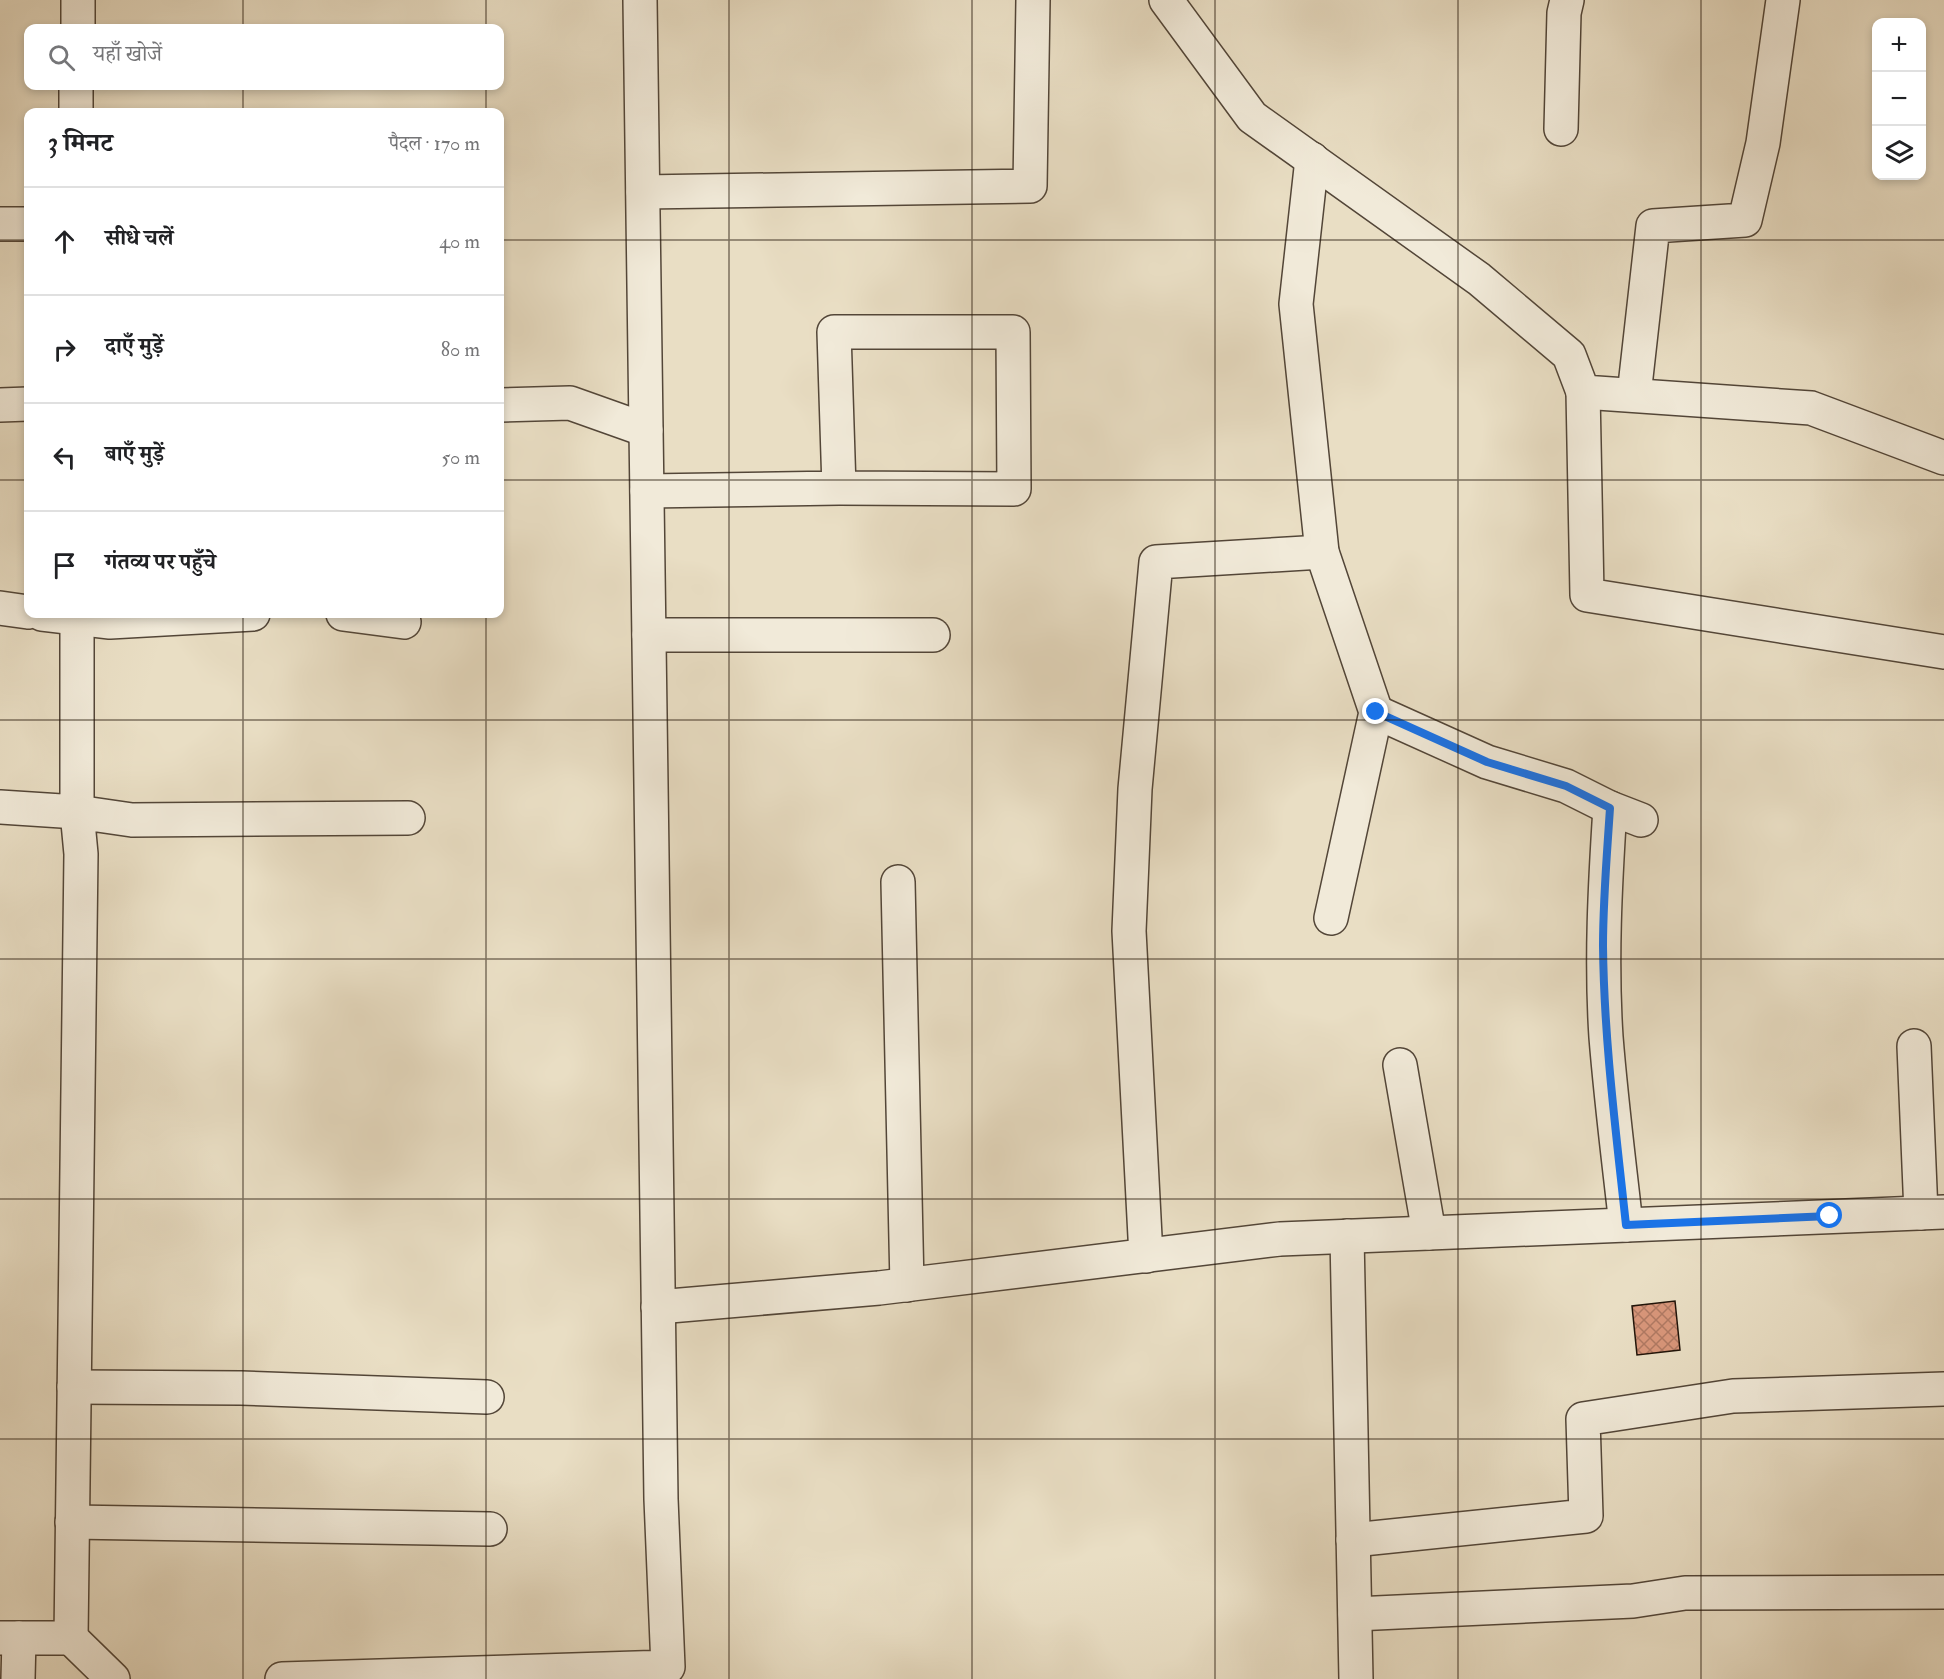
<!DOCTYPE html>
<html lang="hi">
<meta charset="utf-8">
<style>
body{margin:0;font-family:"IM FELL Double Pica","Noto Serif Devanagari",serif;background:#f2f2f2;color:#202124}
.controls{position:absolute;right:18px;top:18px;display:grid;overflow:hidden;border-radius:12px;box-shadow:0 3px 9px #0003}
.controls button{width:54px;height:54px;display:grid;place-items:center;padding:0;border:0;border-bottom:2px solid #e0e0e0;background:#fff;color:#202124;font:30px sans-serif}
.stop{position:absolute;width:18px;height:18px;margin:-14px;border:4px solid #1a73e8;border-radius:50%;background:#fff}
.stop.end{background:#1a73e8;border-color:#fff;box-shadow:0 2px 6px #0008}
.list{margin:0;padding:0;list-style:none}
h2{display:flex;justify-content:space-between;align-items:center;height:78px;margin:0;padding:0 24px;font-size:26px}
h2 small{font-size:20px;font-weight:400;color:#757577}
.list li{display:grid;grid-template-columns:39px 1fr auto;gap:18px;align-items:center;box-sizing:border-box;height:108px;padding:0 24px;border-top:2px solid #e0e0e0}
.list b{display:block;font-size:22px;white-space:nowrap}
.list em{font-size:20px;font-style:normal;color:#757577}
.icon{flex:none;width:33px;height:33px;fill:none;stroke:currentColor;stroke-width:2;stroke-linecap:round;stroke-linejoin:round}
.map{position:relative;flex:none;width:1944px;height:1679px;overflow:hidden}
.search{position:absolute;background:#fff;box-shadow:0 3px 9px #0003;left:24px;top:24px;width:480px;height:66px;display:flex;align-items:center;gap:15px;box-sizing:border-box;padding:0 21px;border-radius:12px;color:#757577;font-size:22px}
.panel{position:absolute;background:#fff;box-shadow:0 3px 9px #0003;left:24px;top:108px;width:480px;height:510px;border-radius:12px}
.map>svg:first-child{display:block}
.building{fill:url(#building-cross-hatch);stroke:#211409;stroke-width:1.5}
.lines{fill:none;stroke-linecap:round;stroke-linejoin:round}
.minor-casing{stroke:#534638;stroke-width:36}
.minor{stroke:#f1ead9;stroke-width:33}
.route{stroke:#1a73e8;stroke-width:8}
.grid{fill:none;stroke:#211409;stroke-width:1.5;stroke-opacity:0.55}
</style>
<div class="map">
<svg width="1944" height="1679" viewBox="0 0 1944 1679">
<defs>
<pattern id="building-cross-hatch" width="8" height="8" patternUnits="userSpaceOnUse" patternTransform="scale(1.5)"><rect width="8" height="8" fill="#d8967a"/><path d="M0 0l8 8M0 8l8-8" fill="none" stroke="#af7962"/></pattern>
</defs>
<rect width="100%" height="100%" fill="#e9dec4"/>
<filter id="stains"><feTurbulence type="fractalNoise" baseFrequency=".00333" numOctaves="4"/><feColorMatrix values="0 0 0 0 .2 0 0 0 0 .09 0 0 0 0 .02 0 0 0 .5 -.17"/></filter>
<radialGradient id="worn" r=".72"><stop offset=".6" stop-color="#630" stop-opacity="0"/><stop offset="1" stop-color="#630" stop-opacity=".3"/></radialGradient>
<polygon class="building" points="1675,1301 1680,1350 1637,1355 1632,1306"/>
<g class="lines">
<g class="minor-casing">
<g id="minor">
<polyline points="1166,0 1252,117 1479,279 1569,355 1583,392 1811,408 1944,458"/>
<polyline points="78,28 78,0"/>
<polyline points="76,112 76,86"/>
<polyline points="1561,129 1564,13 1567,0"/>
<polyline points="1312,159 1296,304 1322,552 1376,712 1331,918"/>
<polyline points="643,192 1030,186 1033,0"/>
<polyline points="0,224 28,224"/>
<polyline points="1583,392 1587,595 1944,652"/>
<polyline points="1634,395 1653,226 1745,220 1763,143 1783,0"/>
<polyline points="0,405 28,404"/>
<polyline points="500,405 570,403 646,430"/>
<polyline points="647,491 839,488 1014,489 1013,332 834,332 839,488"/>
<polyline points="0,608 28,612"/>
<polyline points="42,614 110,622 253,614"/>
<polyline points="343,614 404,622"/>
<polyline points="649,635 933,635"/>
<polyline points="1376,712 1487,762 1566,786 1610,808 1641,820"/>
<polyline points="0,807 77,812 77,614"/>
<path d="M 1610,808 C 1605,885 1601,961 1606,1037 C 1611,1100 1619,1162 1626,1225"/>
<polyline points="898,882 907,1285"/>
<polyline points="1914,1046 1921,1213"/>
<polyline points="1400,1065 1429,1233 1944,1212"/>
<polyline points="1347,1236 1356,1679"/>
<polyline points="1146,1256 1129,931 1135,789 1156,562 1322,552"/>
<polyline points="658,1307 879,1288 1280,1239 1429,1233"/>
<polyline points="74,1387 241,1388 487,1397"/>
<polyline points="72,1522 490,1529"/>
<polyline points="1353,1540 1586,1516 1583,1419 1733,1396 1944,1389"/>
<polyline points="1355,1614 1633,1601 1685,1593 1944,1592"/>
<polyline points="0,1638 71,1638 81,854 77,812 132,820 408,818"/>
<polyline points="71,1638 113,1679"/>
<polyline points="18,1679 19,1638"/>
<polyline points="282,1679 668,1667 661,1499 640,0"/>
</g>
</g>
<use href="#minor" class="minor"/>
</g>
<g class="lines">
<path class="route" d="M 1376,712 L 1487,762 L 1566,786 L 1610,808 C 1607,854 1603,900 1603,946 C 1604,1039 1616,1132 1626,1225 L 1830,1216"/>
</g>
<path class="grid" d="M 243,0 L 243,28M 486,0 L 486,28M 729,0 L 729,1679M 972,0 L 972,1679M 1215,0 L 1215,1679M 1458,0 L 1458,1679M 1701,0 L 1701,1679M 243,86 L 243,112M 486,86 L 486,112M 0,240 L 28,240M 500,240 L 1944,240M 0,480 L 28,480M 500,480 L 1944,480M 243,614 L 243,1679M 486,614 L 486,1679M 0,720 L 1944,720M 0,959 L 1944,959M 0,1199 L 1944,1199M 0,1439 L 1944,1439"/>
<rect width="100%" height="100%" filter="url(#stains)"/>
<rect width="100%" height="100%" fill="url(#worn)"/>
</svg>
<div class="controls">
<button>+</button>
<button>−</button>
<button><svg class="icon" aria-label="layers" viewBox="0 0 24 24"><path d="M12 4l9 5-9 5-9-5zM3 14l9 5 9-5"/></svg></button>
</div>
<div class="stop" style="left:1830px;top:1216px"></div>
<div class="stop end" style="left:1376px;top:712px"></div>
<div class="search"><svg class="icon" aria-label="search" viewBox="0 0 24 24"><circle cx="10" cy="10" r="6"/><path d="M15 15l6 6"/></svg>यहाँ खोजें</div>
<section class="panel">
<h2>3 मिनट<small>पैदल · 170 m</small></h2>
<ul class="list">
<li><svg class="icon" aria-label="ahead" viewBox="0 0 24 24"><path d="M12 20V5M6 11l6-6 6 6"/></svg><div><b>सीधे चलें</b></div><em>40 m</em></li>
<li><svg class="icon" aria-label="right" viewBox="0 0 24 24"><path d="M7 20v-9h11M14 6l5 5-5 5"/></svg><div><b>दाएँ मुड़ें</b></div><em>80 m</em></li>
<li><svg class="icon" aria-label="left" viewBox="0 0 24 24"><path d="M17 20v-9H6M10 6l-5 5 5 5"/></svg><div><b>बाएँ मुड़ें</b></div><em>50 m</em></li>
<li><svg class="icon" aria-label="arrive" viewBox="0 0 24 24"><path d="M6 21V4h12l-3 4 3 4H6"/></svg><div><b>गंतव्य पर पहुँचे</b></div></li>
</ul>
</section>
</div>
